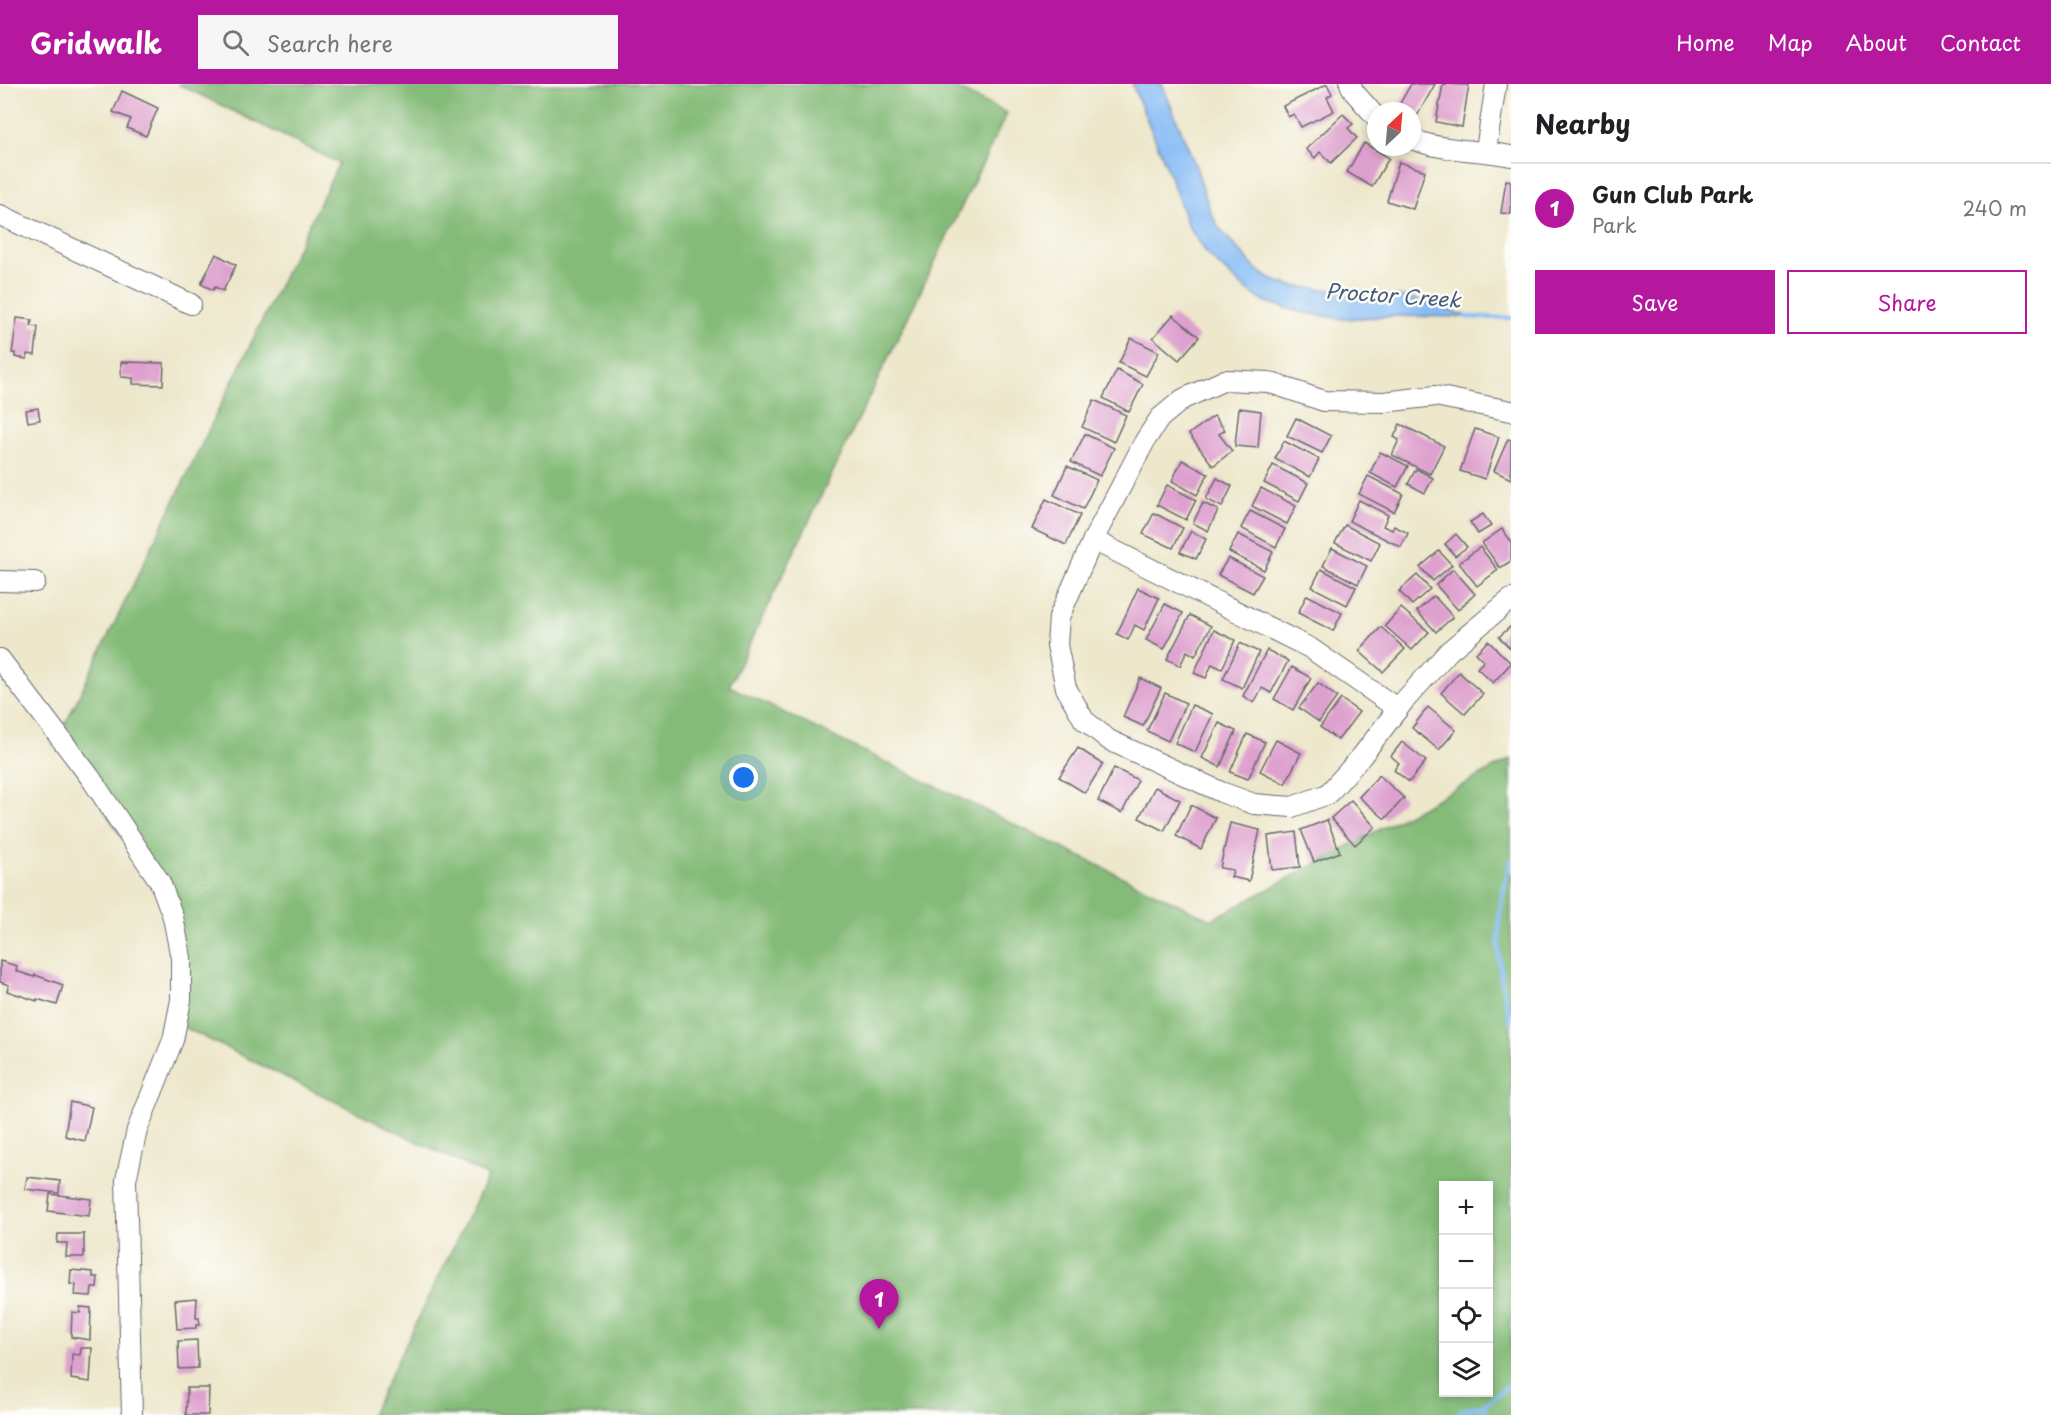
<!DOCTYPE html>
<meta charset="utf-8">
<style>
body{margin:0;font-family:"Playpen Sans",sans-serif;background:#f6f6f6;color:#202124}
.controls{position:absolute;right:18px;bottom:18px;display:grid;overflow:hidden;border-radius:0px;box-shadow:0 3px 9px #0003}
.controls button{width:54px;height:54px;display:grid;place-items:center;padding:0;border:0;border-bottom:2px solid #e0e0e0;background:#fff;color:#202124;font:30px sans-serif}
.compass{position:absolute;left:1367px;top:18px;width:54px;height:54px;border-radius:50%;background:#fff;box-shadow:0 3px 9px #0003;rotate:26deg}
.you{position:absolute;left:744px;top:694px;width:21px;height:21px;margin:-15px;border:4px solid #fff;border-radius:50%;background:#1a73e8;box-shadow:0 0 0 9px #1a73e833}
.badge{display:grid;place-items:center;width:39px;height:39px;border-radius:50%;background:#b5179e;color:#fff;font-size:20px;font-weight:700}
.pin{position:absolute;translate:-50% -50px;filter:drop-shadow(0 2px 3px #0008)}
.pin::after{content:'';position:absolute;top:32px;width:21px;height:18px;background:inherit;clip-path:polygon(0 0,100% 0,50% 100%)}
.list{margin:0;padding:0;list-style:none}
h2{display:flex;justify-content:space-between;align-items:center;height:78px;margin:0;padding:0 24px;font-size:26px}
h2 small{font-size:20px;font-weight:400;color:#757577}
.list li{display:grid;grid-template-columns:39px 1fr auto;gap:18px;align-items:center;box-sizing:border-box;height:90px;padding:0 24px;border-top:2px solid #e0e0e0}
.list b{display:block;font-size:22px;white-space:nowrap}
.list p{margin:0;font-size:20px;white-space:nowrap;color:#757577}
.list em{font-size:20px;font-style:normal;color:#757577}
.actions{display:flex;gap:12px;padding:18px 24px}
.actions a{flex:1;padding:14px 0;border:2px solid #b5179e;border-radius:0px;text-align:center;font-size:21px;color:#b5179e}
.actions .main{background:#b5179e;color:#fff}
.icon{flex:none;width:33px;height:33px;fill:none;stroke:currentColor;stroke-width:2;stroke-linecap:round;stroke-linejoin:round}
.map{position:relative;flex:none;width:1511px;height:1331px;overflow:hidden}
header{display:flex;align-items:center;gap:36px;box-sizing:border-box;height:84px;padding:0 30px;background:#b5179e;color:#fff}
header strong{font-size:28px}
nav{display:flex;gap:33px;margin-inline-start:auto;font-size:21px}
.search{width:420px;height:54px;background:#f6f6f6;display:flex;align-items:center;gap:15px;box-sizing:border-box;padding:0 21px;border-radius:0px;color:#757577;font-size:22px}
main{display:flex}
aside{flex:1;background:#fff}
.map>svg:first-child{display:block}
.forest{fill:#84bb78;stroke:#536e5a;stroke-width:1.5;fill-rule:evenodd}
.water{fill:#86bcf5;stroke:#546f98;stroke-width:1.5}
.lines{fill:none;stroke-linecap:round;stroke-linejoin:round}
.stream{stroke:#86bcf5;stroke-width:4.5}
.building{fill:#dea1cf}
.street-casing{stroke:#69676d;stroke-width:22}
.street{stroke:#fff;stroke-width:20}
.labels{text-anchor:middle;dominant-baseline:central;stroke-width:5;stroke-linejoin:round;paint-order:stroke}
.water-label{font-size:20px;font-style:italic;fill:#45587c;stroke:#fdfcf7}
</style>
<header>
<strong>Gridwalk</strong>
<div class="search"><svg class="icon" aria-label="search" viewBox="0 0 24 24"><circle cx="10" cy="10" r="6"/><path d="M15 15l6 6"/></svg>Search here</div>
<nav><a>Home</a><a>Map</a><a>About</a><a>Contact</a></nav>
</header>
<main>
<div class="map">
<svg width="1511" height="1331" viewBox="0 0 1511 1331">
<rect width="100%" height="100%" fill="#fdfcf7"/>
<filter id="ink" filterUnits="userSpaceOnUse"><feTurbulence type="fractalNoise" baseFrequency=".0167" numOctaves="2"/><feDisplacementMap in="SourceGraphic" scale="12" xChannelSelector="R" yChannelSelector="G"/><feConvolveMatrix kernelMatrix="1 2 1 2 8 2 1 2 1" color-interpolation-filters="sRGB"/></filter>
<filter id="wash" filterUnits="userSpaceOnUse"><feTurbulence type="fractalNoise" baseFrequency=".008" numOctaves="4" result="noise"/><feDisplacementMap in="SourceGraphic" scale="24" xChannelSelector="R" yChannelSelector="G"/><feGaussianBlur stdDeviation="1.35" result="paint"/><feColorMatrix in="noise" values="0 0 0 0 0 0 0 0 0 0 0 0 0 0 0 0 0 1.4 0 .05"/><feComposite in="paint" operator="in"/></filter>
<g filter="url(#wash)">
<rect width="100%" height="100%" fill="#ede7cb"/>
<path class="forest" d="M 178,0 L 947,0 L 1007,29 L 729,602 L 1211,836 L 1511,675 L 1511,1331 L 371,1331 L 488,1092 L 177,940 L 171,829 L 58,655 L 339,79 ZM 1444,1102 L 1488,1102 L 1488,1308 L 1444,1308 Z"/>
<polygon class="water" points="1132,0 1162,0 1196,83 1210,127 1219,144 1255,184 1272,196 1292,202 1412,214 1471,233 1397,232 1343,235 1299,228 1261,216 1239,200 1208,171 1188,142 1166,81"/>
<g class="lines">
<g class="stream">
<polyline points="1466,233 1511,234"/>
<path d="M 1511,777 C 1494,828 1495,887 1511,938"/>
<polyline points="1456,1331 1460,1327 1486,1320 1511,1299"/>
<polyline points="1481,1331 1486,1320"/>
</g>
</g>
<g id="blocks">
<g class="building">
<polygon points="1327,0 1332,10 1327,13 1334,27 1301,43 1294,30 1288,33 1283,22"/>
<polygon points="1411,0 1435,0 1416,34 1412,31 1412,27 1405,27 1398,23"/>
<polygon points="1443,0 1469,1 1462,43 1436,38"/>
<polygon points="122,7 158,24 146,52 127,44 131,35 113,28"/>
<polygon points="1343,30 1353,40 1348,44 1357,54 1331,79 1320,68 1315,74 1306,65"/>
<polygon points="1364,59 1389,74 1372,103 1347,88"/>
<polygon points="1399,78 1425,87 1413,125 1387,117"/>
<polygon points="1506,96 1511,97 1511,130 1501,129"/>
<polygon points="216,170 236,181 223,207 215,203 213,206 201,200"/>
<polygon points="1173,231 1199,253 1179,276 1153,254"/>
<polygon points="17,234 32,236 31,242 38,243 35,271 27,270 27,275 15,273 15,269 12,269"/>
<polygon points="1131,254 1159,268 1146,292 1119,279"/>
<polygon points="121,278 164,279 163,301 133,300 133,294 121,293"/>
<polygon points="1117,286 1143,300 1129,328 1103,314"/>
<polygon points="1094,316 1126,331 1114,358 1082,343"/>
<polygon points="38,324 40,336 28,338 26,326"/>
<polygon points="1239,324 1261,327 1258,364 1235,362"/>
<polygon points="1214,332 1225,346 1219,350 1232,367 1213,382 1189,350"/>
<polygon points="1296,334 1331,352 1322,369 1287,352"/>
<polygon points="1400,340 1444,362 1430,390 1392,371 1399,356 1394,353"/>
<polygon points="1475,345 1499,353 1485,395 1460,387"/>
<polygon points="1085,350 1114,364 1100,392 1071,378"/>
<polygon points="1508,355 1511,356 1511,395 1494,387"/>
<polygon points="1284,357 1319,375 1310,393 1275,375"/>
<polygon points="1380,368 1408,382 1397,403 1370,389"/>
<polygon points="1182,376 1208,390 1197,411 1172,397"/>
<polygon points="1273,381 1308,399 1299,417 1264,399"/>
<polygon points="1067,382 1097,396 1083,425 1054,411"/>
<polygon points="1416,385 1433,394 1425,409 1408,400"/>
<polygon points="1368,392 1403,410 1394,428 1359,410"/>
<polygon points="1217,394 1232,402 1222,423 1206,415"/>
<polygon points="1167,401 1196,416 1186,436 1157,421"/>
<polygon points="1261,404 1296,422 1287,440 1252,422"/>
<polygon points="1046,415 1080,431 1066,461 1032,445"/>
<polygon points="1359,416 1388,431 1383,442 1392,446 1394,442 1408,449 1401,463 1349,437"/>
<polygon points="1203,419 1218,426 1208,447 1193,439"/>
<polygon points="1250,427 1285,445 1276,463 1241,444"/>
<polygon points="1154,429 1183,444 1173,464 1143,450"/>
<polygon points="1483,430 1491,442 1478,450 1470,438"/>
<polygon points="1345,441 1380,459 1371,477 1335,459"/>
<polygon points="1502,445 1511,457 1511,477 1500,484 1482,459"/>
<polygon points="1191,447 1206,455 1196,475 1180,468"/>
<polygon points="1238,450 1273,468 1264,486 1229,468"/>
<polygon points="1456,450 1467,463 1455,472 1445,460"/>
<polygon points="1480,463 1498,486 1477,502 1459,479"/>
<polygon points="1332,464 1367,482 1358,500 1323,482"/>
<polygon points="1439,467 1452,481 1433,497 1420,483"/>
<polygon points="1228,474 1263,492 1253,509 1218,491"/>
<polygon points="1321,485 1356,503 1347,521 1312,503"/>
<polygon points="1453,485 1475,510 1458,526 1436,501"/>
<polygon points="1417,491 1430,505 1412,521 1399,507"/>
<polygon points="1138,504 1159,514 1144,546 1135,541 1128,556 1117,550"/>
<polygon points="1307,511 1342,529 1333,547 1298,529"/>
<polygon points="1434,512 1453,533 1436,548 1417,527"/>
<polygon points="1165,520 1183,529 1164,565 1146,556"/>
<polygon points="1401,524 1429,548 1412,566 1385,542"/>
<polygon points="1190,531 1211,542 1195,572 1187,567 1180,582 1167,575"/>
<polygon points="1511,542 1511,565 1499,553"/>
<polygon points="1381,543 1405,565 1383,588 1359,567"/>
<polygon points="1214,546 1235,556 1222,585 1212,580 1206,594 1194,589"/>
<polygon points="1488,557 1511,579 1493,599 1477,584 1484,577 1476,569"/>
<polygon points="1240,559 1259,568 1242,604 1223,595"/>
<polygon points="1267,566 1288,577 1271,609 1262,604 1254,619 1243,612"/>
<polygon points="1292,583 1311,594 1293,626 1274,615"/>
<polygon points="1459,588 1483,610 1465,630 1441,609"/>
<polygon points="1140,594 1161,604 1143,642 1123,633"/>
<polygon points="1318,599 1337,613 1319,638 1299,624"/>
<polygon points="1165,609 1186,619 1168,657 1147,647"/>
<polygon points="1341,615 1359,628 1338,656 1320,643"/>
<polygon points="1192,621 1213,630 1195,668 1175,659"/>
<polygon points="1428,623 1456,646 1439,666 1412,644"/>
<polygon points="1219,639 1236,647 1220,683 1202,674"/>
<polygon points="1247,650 1265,658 1248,695 1230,688"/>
<polygon points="1276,656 1301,669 1285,700 1260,687"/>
<polygon points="1402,658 1426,677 1409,698 1394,686 1399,679 1391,672"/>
<polygon points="1078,664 1103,680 1085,709 1059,693"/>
<polygon points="1114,684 1138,696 1122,729 1098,717"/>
<polygon points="1379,691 1404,714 1385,735 1359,713"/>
<polygon points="1155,703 1180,716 1164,747 1139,734"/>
<polygon points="1351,716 1375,743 1355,761 1331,734"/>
<polygon points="1191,721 1216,734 1201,765 1176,752"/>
<polygon points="1327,736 1340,768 1314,778 1301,746"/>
<polygon points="1230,739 1260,746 1249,797 1231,793 1233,786 1220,784"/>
<polygon points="1296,748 1300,783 1272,786 1268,752"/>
<polygon points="0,877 17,882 16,887 34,893 35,891 63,901 57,921 37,915 37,917 7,907 9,901 0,898"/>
<polygon points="70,1018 92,1023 85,1057 65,1052"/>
<polygon points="27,1093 60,1097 59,1109 25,1105"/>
<polygon points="50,1110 91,1115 89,1132 48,1127"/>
<polygon points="58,1150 84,1150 84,1173 66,1173 67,1159 57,1159"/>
<polygon points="71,1186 93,1188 93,1193 98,1193 97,1204 92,1204 91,1212 75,1211 76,1201 70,1200"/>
<polygon points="197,1214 196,1234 199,1234 200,1241 196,1241 196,1244 177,1245 175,1216"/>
<polygon points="80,1223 91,1224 90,1256 71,1253 72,1228 80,1229"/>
<polygon points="197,1256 198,1284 179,1285 178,1257"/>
<polygon points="81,1264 92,1264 90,1298 71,1295 72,1270 80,1271"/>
<polygon points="187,1304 209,1304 208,1331 186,1331"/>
</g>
</g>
</g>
<g filter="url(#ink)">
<use href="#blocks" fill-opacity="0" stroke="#69676d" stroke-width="1.5"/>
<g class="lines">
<g class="street-casing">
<g id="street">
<polyline points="1350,0 1354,8 1376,33"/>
<path d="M 1412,55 C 1444,68 1478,65 1511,72"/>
<polyline points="1486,66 1496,0"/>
<polyline points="0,131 191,220"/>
<polyline points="1511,327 1435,312 1384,318 1324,317 1268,298 1225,296 1183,315 1160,334 1146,355 1093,456 1059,533 1057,561 1066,604 1084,636 1109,656 1221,708 1254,720 1292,723 1328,710 1361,673 1404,617 1449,567 1511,515"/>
<polyline points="1093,456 1310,564 1398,625"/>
<polyline points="0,497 35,498"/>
<polyline points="0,575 90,693 160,798 173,833 181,874 181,916 173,956 137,1046 126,1096 132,1331"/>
</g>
</g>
<use href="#street" class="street"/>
</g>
</g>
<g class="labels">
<g class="water-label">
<text transform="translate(1393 211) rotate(4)">Proctor Creek</text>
</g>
</g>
</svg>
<div class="controls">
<button>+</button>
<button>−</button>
<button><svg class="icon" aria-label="locate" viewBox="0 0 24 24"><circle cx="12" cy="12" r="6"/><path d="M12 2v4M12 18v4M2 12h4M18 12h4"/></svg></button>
<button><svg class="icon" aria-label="layers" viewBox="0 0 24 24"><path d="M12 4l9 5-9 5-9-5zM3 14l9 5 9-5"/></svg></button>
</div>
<svg class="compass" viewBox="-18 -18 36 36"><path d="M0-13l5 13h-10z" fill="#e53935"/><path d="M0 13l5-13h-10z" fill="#757577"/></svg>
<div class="you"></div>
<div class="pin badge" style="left:879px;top:1245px">1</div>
</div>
<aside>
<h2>Nearby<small></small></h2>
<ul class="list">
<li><span class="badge">1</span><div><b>Gun Club Park</b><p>Park</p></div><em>240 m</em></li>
</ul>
<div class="actions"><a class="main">Save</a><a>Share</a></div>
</aside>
</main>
